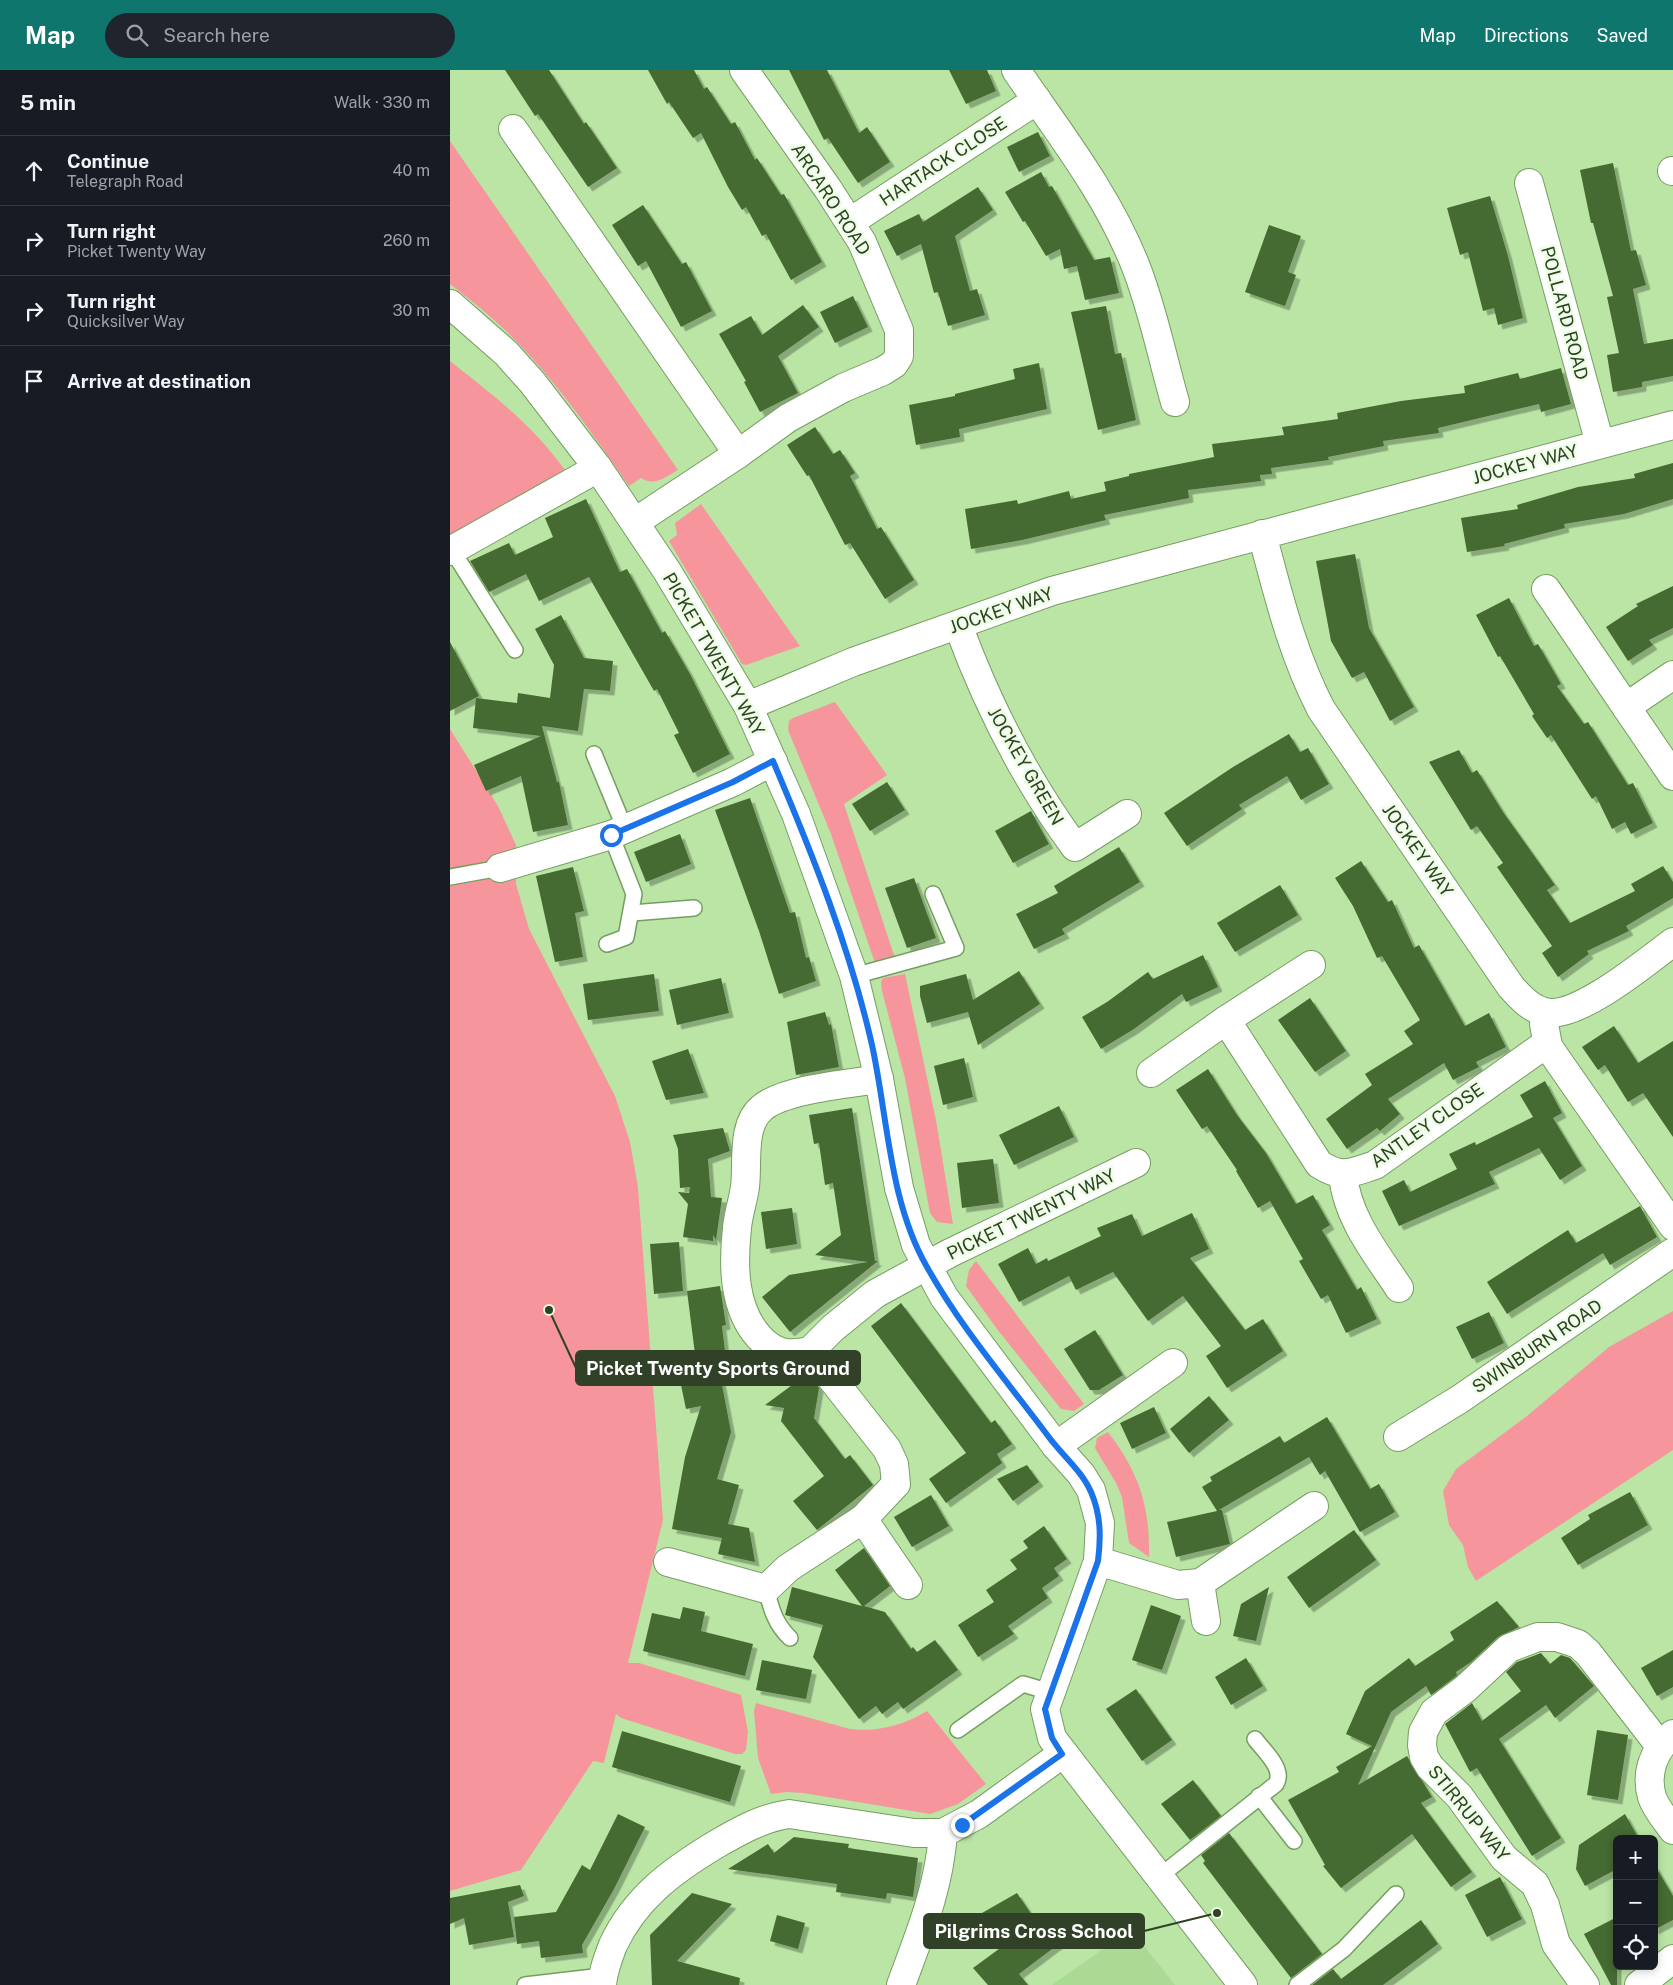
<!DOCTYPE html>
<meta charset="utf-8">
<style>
body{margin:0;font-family:"Public Sans",sans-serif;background:#20242c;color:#f1f3f6}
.controls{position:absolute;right:15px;bottom:15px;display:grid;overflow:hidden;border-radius:8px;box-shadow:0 2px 8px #0003}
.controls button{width:45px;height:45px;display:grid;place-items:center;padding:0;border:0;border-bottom:1px solid #363941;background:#171b24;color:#f1f3f6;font:25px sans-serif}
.stop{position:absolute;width:15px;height:15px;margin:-11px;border:4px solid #1a73e8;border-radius:50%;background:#fff}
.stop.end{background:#1a73e8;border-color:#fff;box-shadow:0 1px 5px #0008}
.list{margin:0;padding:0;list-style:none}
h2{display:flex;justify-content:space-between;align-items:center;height:65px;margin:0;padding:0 20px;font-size:21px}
h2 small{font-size:16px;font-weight:400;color:#9ea1a6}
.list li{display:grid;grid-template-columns:32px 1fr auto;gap:15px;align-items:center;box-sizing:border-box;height:70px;padding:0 20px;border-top:1px solid #363941}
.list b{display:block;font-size:19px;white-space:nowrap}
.list p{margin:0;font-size:16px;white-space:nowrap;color:#9ea1a6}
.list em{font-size:16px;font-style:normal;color:#9ea1a6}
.icon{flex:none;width:28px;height:28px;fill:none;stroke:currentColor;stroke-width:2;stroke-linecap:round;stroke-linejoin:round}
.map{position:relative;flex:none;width:1223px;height:1915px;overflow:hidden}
header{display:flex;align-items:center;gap:30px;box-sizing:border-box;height:70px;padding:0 25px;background:#0f766e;color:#fff}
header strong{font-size:24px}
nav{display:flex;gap:28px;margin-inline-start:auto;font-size:18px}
.search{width:350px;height:45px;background:#20242c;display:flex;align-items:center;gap:12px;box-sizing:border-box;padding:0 18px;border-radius:28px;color:#9ea1a6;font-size:19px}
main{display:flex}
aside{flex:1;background:#171b24}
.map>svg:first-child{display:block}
.built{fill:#abda94}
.green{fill:#f7959c}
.building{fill:#456b30;filter:url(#shadow)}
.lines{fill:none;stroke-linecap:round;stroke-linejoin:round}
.lane-casing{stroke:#769e62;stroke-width:18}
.street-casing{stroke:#769e62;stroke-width:30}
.lane{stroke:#fff;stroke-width:15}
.street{stroke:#fff;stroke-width:28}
.route{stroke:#1a73e8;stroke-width:6}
.labels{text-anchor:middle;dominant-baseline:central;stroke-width:5;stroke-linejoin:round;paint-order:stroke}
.street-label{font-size:18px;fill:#304127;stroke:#ecfee4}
.leader{fill:none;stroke:#304127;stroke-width:2}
.callout-dot{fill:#304127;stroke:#ecfee4;stroke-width:2}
.callout{fill:#304127;stroke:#304127;stroke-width:2}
.callout-label{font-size:19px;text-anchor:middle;font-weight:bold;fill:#fff}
</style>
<header>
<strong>Map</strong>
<div class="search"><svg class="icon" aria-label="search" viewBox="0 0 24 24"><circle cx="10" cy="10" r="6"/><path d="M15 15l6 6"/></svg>Search here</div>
<nav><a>Map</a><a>Directions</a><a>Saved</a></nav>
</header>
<main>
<aside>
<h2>5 min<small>Walk · 330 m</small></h2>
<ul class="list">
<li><svg class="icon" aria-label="ahead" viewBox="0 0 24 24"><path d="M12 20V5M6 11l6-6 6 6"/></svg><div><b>Continue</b><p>Telegraph Road</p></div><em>40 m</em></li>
<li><svg class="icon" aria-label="right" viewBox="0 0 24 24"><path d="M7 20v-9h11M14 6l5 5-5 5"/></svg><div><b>Turn right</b><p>Picket Twenty Way</p></div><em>260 m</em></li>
<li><svg class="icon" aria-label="right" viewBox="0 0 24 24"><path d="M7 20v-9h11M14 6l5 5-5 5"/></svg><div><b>Turn right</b><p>Quicksilver Way</p></div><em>30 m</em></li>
<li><svg class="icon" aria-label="arrive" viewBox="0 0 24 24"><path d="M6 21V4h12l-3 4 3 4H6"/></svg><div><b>Arrive at destination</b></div></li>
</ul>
</aside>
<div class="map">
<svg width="1223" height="1915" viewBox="0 0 1223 1915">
<defs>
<filter id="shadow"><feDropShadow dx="4.5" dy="4.5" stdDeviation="0" flood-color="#0004"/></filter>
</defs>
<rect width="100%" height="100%" fill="#bae5a5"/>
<polygon class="built" points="677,1862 684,1863 725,1915 602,1915"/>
<g class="green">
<path d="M 0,71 L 228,400 C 215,407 205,417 191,408 L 179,416 C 144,366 109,315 66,271 C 46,250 23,232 0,214 Z"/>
<path d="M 0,291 C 45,327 81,353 115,400 L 0,468 Z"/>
<polygon points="251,434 350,576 296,595 292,594 219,471 227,465 225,453"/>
<polygon points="385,632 437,705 394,734 445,888 425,893 381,764 338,660 339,651 343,648"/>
<polygon points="0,659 48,736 66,775 66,814 79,859 165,1026 180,1072 188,1117 213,1450 178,1593 189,1593 291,1625 298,1662 296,1680 292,1684 285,1684 171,1648 166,1644 154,1693 143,1691 71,1800 0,1821"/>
<polygon points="455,904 486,1050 503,1154 487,1152 480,1143 455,1008 432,921 431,912 433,908"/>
<polygon points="526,1191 634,1334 624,1341 611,1339 547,1259 516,1216 519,1200"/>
<polygon points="1223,1241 1223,1380 1026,1511 1018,1497 1013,1475 999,1455 993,1421 1006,1399 1077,1346 1159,1277"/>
<path d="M 658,1362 C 689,1403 700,1435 699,1487 L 679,1473 L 672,1427 L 666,1413 L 645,1378 L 647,1368 Z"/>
<path d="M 306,1633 L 400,1659 C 428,1662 452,1656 477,1641 L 536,1714 L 508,1734 L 480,1744 L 353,1723 L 337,1722 L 321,1724 L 308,1688 L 304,1641 Z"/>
</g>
<g class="building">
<polygon points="55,0 99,0 134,54 136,52 167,98 138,117 88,44 85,46"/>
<polygon points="198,0 244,0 254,19 257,17 281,54 285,52 305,90 307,88 331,125 334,124 372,192 341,210 316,164 312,166 296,137 292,140 278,117 251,63 243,68 219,32 217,34"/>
<polygon points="339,0 377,0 409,63 417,57 440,92 408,113 378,68 374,70"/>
<polygon points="499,0 537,0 546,21 516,34"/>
<polygon points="588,62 600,86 569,102 557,77"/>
<polygon points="1163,93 1181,181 1186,180 1196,215 1183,219 1194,274 1223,269 1223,306 1192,312 1192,317 1163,322 1157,285 1169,283 1157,227 1163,226 1143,153 1141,153 1130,100"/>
<polygon points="591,102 599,117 602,116 644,190 660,187 669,223 635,230 627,196 614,199 610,179 596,186 575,151 573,152 555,122"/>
<polygon points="528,117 543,140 505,166 520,221 527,219 535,245 498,256 488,222 484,223 471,174 447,186 434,161 469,144 473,152"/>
<polygon points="1040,126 1058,186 1073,248 1048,255 1044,238 1033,241 1018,182 1010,185 997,138"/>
<polygon points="193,135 232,194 236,192 262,241 231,257 196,191 188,196 162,155"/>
<polygon points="819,155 851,166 838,202 846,205 835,236 795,222"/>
<polygon points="403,226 418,257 385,273 370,242"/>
<polygon points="353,235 369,257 328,286 348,323 310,342 294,312 296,311 269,264 301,246 312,265"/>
<polygon points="656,236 665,284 671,283 686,350 648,360 621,242"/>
<polygon points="589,293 597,339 509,359 510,367 466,375 459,335 505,326 505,324 565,309 563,299"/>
<polygon points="1111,298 1121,334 1091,342 1089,334 988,358 989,363 933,371 934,376 878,387 879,390 821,398 822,404 810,405 811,411 738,420 739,428 654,445 656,450 572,470 521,479 515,439 567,430 568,434 619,421 621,429 656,421 654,412 679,406 679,404 764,387 762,374 834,365 832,357 888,349 887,343 951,331 1015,323 1014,316 1068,303 1070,309"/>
<polygon points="365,357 383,384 390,380 405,403 400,406 427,459 431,457 464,510 435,529 400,473 395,475 359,405 357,406 337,375"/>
<polygon points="1223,393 1223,429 1174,444 1114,454 1115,458 1054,474 1055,476 1017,482 1011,448 1068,439 1067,435 1128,417 1185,408 1184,404"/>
<polygon points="136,429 170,502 177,499 212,563 215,561 240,604 280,684 243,703 224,665 229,663 207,619 204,621 139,507 89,531 76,504 39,522 20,491 59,473 65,485 103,467 95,448"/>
<polygon points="905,484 919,558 964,637 940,651 914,602 902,608 881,571 866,491"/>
<polygon points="1223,516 1223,558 1199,570 1203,575 1178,591 1156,557 1188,536 1186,534"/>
<polygon points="1059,528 1084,576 1088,574 1111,614 1107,616 1134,654 1138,652 1178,715 1183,713 1203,753 1181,764 1175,752 1162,759 1146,726 1142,729 1101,665 1097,668 1082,646 1084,644 1050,586 1048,587 1026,545"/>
<polygon points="111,545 134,588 163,591 160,621 134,619 128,661 92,656 107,712 109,712 118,755 83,762 71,706 36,721 24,695 91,666 23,658 26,628 67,633 68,623 100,628 104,595 85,559"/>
<polygon points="0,572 29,626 0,641"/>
<polygon points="839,664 850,682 858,678 879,714 851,730 837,706 789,735 792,739 737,776 714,743 783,697"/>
<polygon points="1009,680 1022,703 1027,700 1053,742 1105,815 1097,820 1120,853 1185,821 1181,814 1213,796 1223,812 1223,828 1176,856 1179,861 1137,881 1139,884 1108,907 1092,883 1102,876 1047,797 1053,793 1027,756 1021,760 979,692"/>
<polygon points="437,712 455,740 420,761 402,734"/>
<polygon points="300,728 340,843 345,842 356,888 359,887 366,911 329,924 309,861 265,740"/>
<polygon points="581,741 599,774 563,793 545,761"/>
<polygon points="230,764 241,794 196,812 184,782"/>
<polygon points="669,777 690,812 612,859 615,864 584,879 566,844 608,823 604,816"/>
<polygon points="911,791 938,832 942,830 964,878 969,875 1015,956 1039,943 1056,977 1026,992 1029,997 1003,1010 994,993 938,1029 950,1044 930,1061 927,1058 897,1079 876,1049 922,1015 915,1004 963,974 954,961 970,950 932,886 927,888 903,836 885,808"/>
<polygon points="123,797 134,841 125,843 133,887 105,892 86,806"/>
<polygon points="464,808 486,868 457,878 435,818"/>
<polygon points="830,815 848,845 785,882 767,853"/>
<polygon points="753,885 768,917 736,932 732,924 684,959 651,979 632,947 657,932 698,902 703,909"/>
<polygon points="569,901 590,934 528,975 518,942 477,953 470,926 470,916 516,904 523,930"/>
<polygon points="204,904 209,941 138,950 133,914"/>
<polygon points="271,908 279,943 227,955 219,920"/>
<polygon points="860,928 896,981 865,1002 828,950"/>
<polygon points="375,942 379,955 381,954 389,997 346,1005 337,952"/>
<polygon points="1164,956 1188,993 1223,971 1223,1067 1193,1023 1178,1032 1155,995 1148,1000 1132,977"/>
<polygon points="238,979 254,1023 216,1030 202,991"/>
<polygon points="514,988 523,1027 493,1035 484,996"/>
<polygon points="758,999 787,1045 816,1083 846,1134 863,1125 880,1155 872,1160 907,1220 911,1217 927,1249 896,1263 878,1225 871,1229 849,1191 853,1189 820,1131 808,1138 786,1101 787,1100 757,1056 752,1059 726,1020"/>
<polygon points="1095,1011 1112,1043 1103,1048 1132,1096 1110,1110 1089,1078 1039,1102 1045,1114 949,1156 932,1121 954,1110 960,1122 1007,1099 999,1084 1025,1072 1026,1075 1083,1047 1070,1025"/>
<polygon points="609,1036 624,1067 564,1095 549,1065"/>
<polygon points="402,1038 425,1191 428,1191 340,1262 312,1227 339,1205 418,1192 365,1185 391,1165 383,1113 375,1115 369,1073 364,1074 359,1045"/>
<polygon points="273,1058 280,1081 258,1089 261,1127 272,1128 266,1170 263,1165 263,1171 233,1167 238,1134 228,1122 239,1123 240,1117 230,1118 228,1079 223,1065"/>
<polygon points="543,1089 549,1133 512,1138 507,1093"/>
<polygon points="1190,1136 1207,1167 1160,1195 1153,1183 1057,1244 1037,1212 1118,1160 1126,1173"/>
<polygon points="342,1138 347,1174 316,1179 311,1142"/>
<polygon points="742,1143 759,1179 740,1188 795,1260 813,1249 833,1281 777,1318 756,1286 771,1276 733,1226 698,1251 663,1202 626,1220 619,1206 569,1232 548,1194 578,1178 586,1194 597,1188 598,1191 651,1166 647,1158 682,1144 692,1166"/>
<polygon points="229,1172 233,1221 204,1224 200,1174"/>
<polygon points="270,1216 276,1255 272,1256 275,1281 266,1283 281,1362 267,1409 289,1415 278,1454 299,1458 305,1492 268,1484 272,1468 222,1459 235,1387 251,1336 236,1339 227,1296 246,1292 237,1221"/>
<polygon points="451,1233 541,1353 545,1350 562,1374 547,1384 552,1393 496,1433 479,1409 516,1383 421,1256"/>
<polygon points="1039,1242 1054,1273 1022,1289 1006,1257"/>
<polygon points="645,1260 673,1305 649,1320 640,1320 614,1279"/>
<polygon points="349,1310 365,1312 369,1318 364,1348 395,1389 400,1385 423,1415 367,1460 343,1431 374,1406 331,1351 334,1338 315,1335"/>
<polygon points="759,1326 779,1350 739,1383 720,1359"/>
<polygon points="704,1337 716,1363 682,1379 670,1353"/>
<polygon points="877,1347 920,1419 929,1414 945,1442 910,1462 875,1401 870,1405 859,1387 769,1440 772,1440 780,1474 726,1487 717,1452 767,1441 752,1417 762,1411 760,1407 830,1366 834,1373"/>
<polygon points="577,1395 589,1412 563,1431 547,1409"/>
<polygon points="1180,1422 1198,1455 1128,1495 1111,1468 1140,1449 1138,1445"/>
<polygon points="481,1425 499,1456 462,1477 444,1447"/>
<polygon points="594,1456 617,1489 604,1498 609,1506 592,1518 598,1528 558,1556 564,1564 528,1587 508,1555 544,1532 536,1520 567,1499 560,1490 578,1478 573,1471"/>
<polygon points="904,1460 926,1490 859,1538 837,1507"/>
<polygon points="414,1478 440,1516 414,1536 435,1542 461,1579 463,1577 467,1582 485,1570 508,1600 453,1639 448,1632 432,1644 426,1636 409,1649 363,1587 373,1555 335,1545 342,1517 412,1536 385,1500"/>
<polygon points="819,1517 806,1571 783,1566 791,1534"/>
<polygon points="1047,1531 1069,1557 1048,1567 1021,1592 1006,1602 1007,1605 1005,1607 981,1625 976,1616 941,1642 908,1715 957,1686 982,1727 971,1733 1022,1802 1001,1817 962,1764 891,1818 873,1796 875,1795 838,1730 889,1702 886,1697 922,1676 896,1664 915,1621 959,1588 965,1596 1004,1570 1000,1562"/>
<polygon points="701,1535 731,1546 712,1600 682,1590"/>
<polygon points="233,1537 255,1542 251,1561 303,1574 295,1606 193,1581 202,1543 230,1549"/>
<polygon points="1223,1580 1223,1617 1207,1626 1191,1598"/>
<polygon points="1091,1583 1100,1594 1111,1585 1120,1588 1144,1616 1105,1648 1096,1635 1049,1669 1111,1768 1082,1786 1027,1698 1020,1702 995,1654 1022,1633 1032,1651 1071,1621 1056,1602 1067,1592"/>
<polygon points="796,1588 813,1616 781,1635 765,1607"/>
<polygon points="312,1590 362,1600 356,1629 306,1620"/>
<polygon points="686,1619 722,1670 692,1691 656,1639"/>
<polygon points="1147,1660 1178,1665 1168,1730 1137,1725"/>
<polygon points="172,1661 291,1696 280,1732 162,1697"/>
<polygon points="743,1710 771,1746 740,1770 711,1734"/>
<polygon points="168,1744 195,1757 164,1819 132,1875 133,1883 91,1888 89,1871 67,1874 64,1847 106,1842 132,1795 140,1800"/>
<polygon points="1175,1744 1189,1769 1167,1769 1167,1803 1165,1800 1135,1816 1126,1799 1129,1775"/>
<polygon points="779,1763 872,1884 841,1908 753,1793 755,1791 751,1785"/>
<polygon points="344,1767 399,1774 398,1778 468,1788 463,1827 437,1823 436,1829 386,1822 387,1814 278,1799 318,1774 324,1783"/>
<polygon points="1204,1794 1223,1826 1223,1850 1204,1860"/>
<polygon points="1050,1807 1072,1849 1037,1867 1015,1825"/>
<polygon points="70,1815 74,1826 58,1832 64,1867 19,1875 14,1848 0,1854 0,1828"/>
<polygon points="242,1823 282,1834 227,1891 290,1908 289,1915 202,1915 200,1865"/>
<polygon points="567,1823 586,1851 591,1848 610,1873 569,1904 578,1915 538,1915 523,1898 553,1876 532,1843"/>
<polygon points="327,1845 355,1853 348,1879 320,1871"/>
<polygon points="1167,1847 1167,1915 1161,1915 1134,1864"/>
<polygon points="971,1850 988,1874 933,1915 862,1915 883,1899 891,1909"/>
</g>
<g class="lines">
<g class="lane-casing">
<g id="lane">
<polyline points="2,480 65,580"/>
<polyline points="144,684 175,759"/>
<polyline points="0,807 50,798"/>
<polyline points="182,843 244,838"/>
<polyline points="157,874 176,867 184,824 161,765"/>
<polyline points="404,906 506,878 483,824"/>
<path d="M 316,1519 C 321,1538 325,1554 340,1568"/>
<polyline points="508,1660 573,1614 600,1622"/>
<polyline points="809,1726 844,1771"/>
<path d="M 710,1806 L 826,1714 C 835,1699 814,1681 805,1669"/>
<polyline points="75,1915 152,1906"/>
<polyline points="847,1915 894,1879 946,1824"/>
</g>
</g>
<g class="street-casing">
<g id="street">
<path d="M 566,0 C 609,63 658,125 686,197 C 703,240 712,287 725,332"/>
<polyline points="63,59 288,384"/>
<polyline points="1222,101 1223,101"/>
<polyline points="1079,113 1150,374"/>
<polyline points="400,152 587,30"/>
<polyline points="0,234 56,283 82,312 148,398 217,501 298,636 346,744 404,906 429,1009 449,1118 466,1175 494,1227 606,1376 631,1404 641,1420 650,1453 648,1491 595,1639 602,1668 793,1915"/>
<polyline points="185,452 288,384 338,348 393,318 433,301 444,294 449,286 449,260 412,172 378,119 294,0"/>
<path d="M 812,464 C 828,524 842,583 871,639 L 1061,917 C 1070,927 1080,938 1094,942 C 1126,951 1197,891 1223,872"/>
<polyline points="0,481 148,398"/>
<polyline points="1096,519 1223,706"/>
<path d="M 508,555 C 537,634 575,709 625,777 L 677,744"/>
<polyline points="298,636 403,592 602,521 1223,355"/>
<polyline points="1176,637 1223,605"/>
<polyline points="50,798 161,765 283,712 323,691"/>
<path d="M 776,950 L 869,1094 C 892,1109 900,1103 925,1095 L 1097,973"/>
<polyline points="1094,954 1098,976 1104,985 1223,1156"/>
<polyline points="701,1003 776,950 861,895"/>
<path d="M 893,1105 C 897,1148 926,1183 949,1218"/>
<polyline points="360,1281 383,1258 425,1224 500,1183 686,1093"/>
<polyline points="948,1367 1010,1329 1223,1182"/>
<polyline points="606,1376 723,1293"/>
<polyline points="413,1449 458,1515"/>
<polyline points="648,1491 728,1515 750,1513 864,1436"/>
<path d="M 218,1492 L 316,1519 L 338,1498 L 413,1449 L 446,1414 L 444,1394 L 437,1379 L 360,1281 C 338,1286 325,1284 309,1267 C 283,1238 283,1195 287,1158 C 288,1145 293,1131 295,1117 C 298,1093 291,1055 312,1038 C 334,1019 399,1014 429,1009"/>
<polyline points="750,1513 756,1551"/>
<path d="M 1223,1664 C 1204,1679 1195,1703 1202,1727 C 1206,1739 1216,1750 1223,1760"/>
<path d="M 152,1915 C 153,1901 158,1888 163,1875 C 185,1828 222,1801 265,1775 C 289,1761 312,1748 339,1744 L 464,1763 L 493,1763 L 529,1744 L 612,1684"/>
<path d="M 451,1915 C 470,1863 489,1819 493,1763"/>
<polyline points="1135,1915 1106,1874 1095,1835 1085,1814 1054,1788 1009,1726 980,1697 974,1687 972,1675 973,1662 984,1642 1015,1619 1059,1578 1088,1567 1107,1567 1128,1574 1138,1583 1210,1676"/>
<polyline points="1189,1915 1223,1889"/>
</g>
</g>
<use href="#lane" class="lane"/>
<use href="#street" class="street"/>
</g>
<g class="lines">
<path class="route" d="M 161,765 L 283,712 L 323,691 C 362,783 400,878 422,975 C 438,1048 439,1131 477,1197 C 511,1258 557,1311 598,1366 C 612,1385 632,1401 641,1422 C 651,1445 651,1467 648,1491 L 595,1639 L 602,1668 L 612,1684 L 512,1755"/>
</g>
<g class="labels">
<g class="street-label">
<text transform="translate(493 91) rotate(-33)">HARTACK CLOSE</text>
<text transform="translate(381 129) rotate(57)">ARCARO ROAD</text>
<text transform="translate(1115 243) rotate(75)">POLLARD ROAD</text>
<text transform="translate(1075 394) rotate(-15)">JOCKEY WAY</text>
<text transform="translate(551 540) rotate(-19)">JOCKEY WAY</text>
<text transform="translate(264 584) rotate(60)">PICKET TWENTY WAY</text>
<text transform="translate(576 696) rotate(60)">JOCKEY GREEN</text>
<text transform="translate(968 780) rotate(55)">JOCKEY WAY</text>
<text transform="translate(977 1055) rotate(-35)">ANTLEY CLOSE</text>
<text transform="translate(581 1144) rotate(-26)">PICKET TWENTY WAY</text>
<text transform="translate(1087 1276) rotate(-34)">SWINBURN ROAD</text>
<text transform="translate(1019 1743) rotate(51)">STIRRUP WAY</text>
</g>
</g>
<path class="leader" d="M99 1240L126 1298M767 1843L694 1861"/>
<g class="callout-dot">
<circle cx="99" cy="1240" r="5"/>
<circle cx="767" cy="1843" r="5"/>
</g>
<g class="callout">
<rect x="126" y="1281" width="284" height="34" rx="5"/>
<rect x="474" y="1844" width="220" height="34" rx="5"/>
</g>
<g class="callout-label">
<text x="268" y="1305">Picket Twenty Sports Ground</text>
<text x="584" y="1868">Pilgrims Cross School</text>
</g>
</svg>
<div class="controls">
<button>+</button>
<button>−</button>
<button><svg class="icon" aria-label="locate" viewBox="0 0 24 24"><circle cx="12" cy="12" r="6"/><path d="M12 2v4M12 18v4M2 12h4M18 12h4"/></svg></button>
</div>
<div class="stop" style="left:161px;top:765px"></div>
<div class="stop end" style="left:512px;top:1755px"></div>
</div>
</main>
